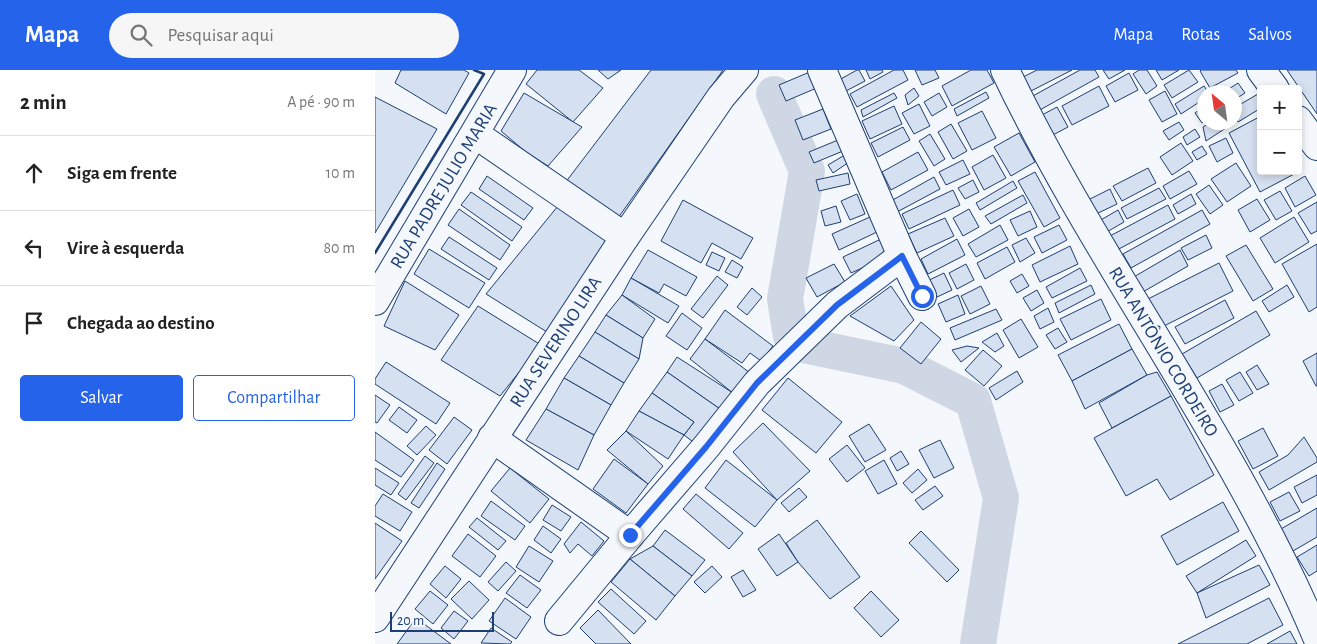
<!DOCTYPE html>
<html lang="pt">
<meta charset="utf-8">
<style>
body{margin:0;font-family:"Alegreya Sans",sans-serif;background:#f6f6f6;color:#222}
.controls{position:absolute;right:15px;top:15px;display:grid;overflow:hidden;border-radius:5px;box-shadow:0 2px 8px #0003}
.controls button{width:45px;height:45px;display:grid;place-items:center;padding:0;border:0;border-bottom:1px solid #e0e0e0;background:#fff;color:#222;font:25px sans-serif}
.compass{position:absolute;left:822px;top:15px;width:45px;height:45px;border-radius:50%;background:#fff;box-shadow:0 2px 8px #0003;rotate:331deg}
.scale{position:absolute;left:15px;bottom:12px;width:104px;box-sizing:border-box;padding-left:5px;border:2px solid #1d3f73;border-top:0;font-size:14px;line-height:18px;white-space:nowrap;color:#1d3f73;-webkit-text-stroke:4px #f4f7fb;paint-order:stroke}
.stop{position:absolute;width:15px;height:15px;margin:-11px;border:4px solid #2563eb;border-radius:50%;background:#fff}
.stop.end{background:#2563eb;border-color:#fff;box-shadow:0 1px 5px #0008}
.list{margin:0;padding:0;list-style:none}
h2{display:flex;justify-content:space-between;align-items:center;height:65px;margin:0;padding:0 20px;font-size:21px}
h2 small{font-size:16px;font-weight:400;color:#767676}
.list li{display:grid;grid-template-columns:32px 1fr auto;gap:15px;align-items:center;box-sizing:border-box;height:75px;padding:0 20px;border-top:1px solid #e0e0e0}
.list b{display:block;font-size:19px;white-space:nowrap}
.list em{font-size:16px;font-style:normal;color:#767676}
.actions{display:flex;gap:10px;padding:15px 20px}
.actions a{flex:1;padding:11px 0;border:1px solid #2563eb;border-radius:5px;text-align:center;font-size:18px;color:#2563eb}
.actions .main{background:#2563eb;color:#fff}
.icon{flex:none;width:28px;height:28px;fill:none;stroke:currentColor;stroke-width:2;stroke-linecap:round;stroke-linejoin:round}
.map{position:relative;flex:none;width:942px;height:574px;overflow:hidden}
header{display:flex;align-items:center;gap:30px;box-sizing:border-box;height:70px;padding:0 25px;background:#2563eb;color:#fff}
header strong{font-size:24px}
nav{display:flex;gap:28px;margin-inline-start:auto;font-size:18px}
.search{width:350px;height:45px;background:#f6f6f6;display:flex;align-items:center;gap:12px;box-sizing:border-box;padding:0 18px;border-radius:28px;color:#767676;font-size:19px}
main{display:flex}
aside{flex:1;background:#fff}
.map>svg:first-child{display:block}
.lines{fill:none;stroke-linecap:round;stroke-linejoin:round}
.canal{stroke:#cfd7e4;stroke-width:36}
.building{fill:#d5e0f0;stroke:#1d3f73}
.minor-casing{stroke:#1d3f73;stroke-width:30}
.minor{stroke:#f4f7fb;stroke-width:28}
.wall{stroke:#1d3f73;stroke-width:2.5}
.route{stroke:#2563eb;stroke-width:6}
.labels{text-anchor:middle;dominant-baseline:central;stroke-width:4;stroke-linejoin:round;paint-order:stroke}
.street-label{font-size:19px;fill:#1d3f73;stroke:#f4f7fb}
</style>
<header>
<strong>Mapa</strong>
<div class="search"><svg class="icon" aria-label="search" viewBox="0 0 24 24"><circle cx="10" cy="10" r="6"/><path d="M15 15l6 6"/></svg>Pesquisar aqui</div>
<nav><a>Mapa</a><a>Rotas</a><a>Salvos</a></nav>
</header>
<main>
<aside>
<h2>2 min<small>A pé · 90 m</small></h2>
<ul class="list">
<li><svg class="icon" aria-label="ahead" viewBox="0 0 24 24"><path d="M12 20V5M6 11l6-6 6 6"/></svg><div><b>Siga em frente</b></div><em>10 m</em></li>
<li><svg class="icon" aria-label="left" viewBox="0 0 24 24"><path d="M17 20v-9H6M10 6l-5 5 5 5"/></svg><div><b>Vire à esquerda</b></div><em>80 m</em></li>
<li><svg class="icon" aria-label="arrive" viewBox="0 0 24 24"><path d="M6 21V4h12l-3 4 3 4H6"/></svg><div><b>Chegada ao destino</b></div></li>
</ul>
<div class="actions"><a class="main">Salvar</a><a>Compartilhar</a></div>
</aside>
<div class="map">
<svg width="942" height="574" viewBox="0 0 942 574">
<rect width="100%" height="100%" fill="#f4f7fb"/>
<g class="lines">
<g class="canal">
<polyline points="399,24 432,101 410,229 416,266"/>
<polyline points="433,276 529,296 598,331 626,428 603,574"/>
</g>
</g>
<g class="building">
<polygon points="26,0 89,0 94,3 71,44 20,13"/>
<polygon points="162,0 204,0 228,18 198,52 151,14"/>
<polygon points="223,0 246,0 233,9"/>
<polygon points="276,0 348,0 243,148 190,113"/>
<polygon points="482,0 484,0 490,11 471,21 464,10"/>
<polygon points="491,0 507,0 508,2 495,9"/>
<polygon points="519,0 528,0 533,10 482,37 475,24"/>
<polygon points="540,0 560,0 564,8 547,15"/>
<polygon points="596,0 612,0 619,13 577,36 567,16"/>
<polygon points="662,0 697,0 656,21 648,7"/>
<polygon points="705,0 720,0 724,7 663,41 656,27"/>
<polygon points="728,0 750,0 734,9"/>
<polygon points="764,0 772,0 782,16 771,24 758,4"/>
<polygon points="781,0 804,0 787,10"/>
<polygon points="814,0 823,12 797,28 789,15"/>
<polygon points="826,0 861,0 863,3 835,18 825,1"/>
<polygon points="912,0 942,0 942,44"/>
<polygon points="437,1 444,17 411,31 404,15"/>
<polygon points="754,3 763,20 740,32 731,16"/>
<polygon points="863,13 870,23 859,30 859,22 849,22"/>
<polygon points="724,16 734,36 697,55 687,36"/>
<polygon points="829,16 833,22 829,22 829,29 806,44 800,34"/>
<polygon points="539,18 544,26 533,35 530,25"/>
<polygon points="790,21 802,44 787,52 774,30"/>
<polygon points="611,22 614,28 582,46 579,39"/>
<polygon points="149,23 207,57 173,96 151,82 126,61"/>
<polygon points="519,23 522,28 488,47 486,40"/>
<polygon points="564,23 572,37 557,46 549,32"/>
<polygon points="883,24 886,28 886,38 863,52 859,46 859,38"/>
<polygon points="0,27 62,59 0,163"/>
<polygon points="544,34 555,56 539,64 527,43"/>
<polygon points="519,36 527,54 495,69 487,51"/>
<polygon points="829,36 829,51 827,53 820,43"/>
<polygon points="682,37 693,57 676,66 665,46"/>
<polygon points="448,39 456,59 428,70 420,50"/>
<polygon points="607,41 621,68 597,80 583,53"/>
<polygon points="886,46 886,101 923,102 885,122 854,63"/>
<polygon points="804,52 809,60 794,70 788,61"/>
<polygon points="836,52 856,52 857,54 831,71 828,57"/>
<polygon points="576,54 592,81 578,89 563,62"/>
<polygon points="528,57 535,70 503,87 496,73"/>
<polygon points="820,59 825,67 812,75 808,67"/>
<polygon points="644,63 660,92 636,106 619,77"/>
<polygon points="555,64 570,89 559,96 544,71"/>
<polygon points="851,68 858,83 842,92 834,76"/>
<polygon points="463,70 468,81 439,93 434,82"/>
<polygon points="806,73 818,91 797,105 785,87"/>
<polygon points="827,76 832,84 822,90 817,82"/>
<polygon points="543,82 553,100 516,120 507,102"/>
<polygon points="473,83 477,90 458,103 453,95"/>
<polygon points="618,85 631,108 609,120 597,97"/>
<polygon points="588,90 595,104 571,115 564,102"/>
<polygon points="861,93 876,116 852,132 836,109"/>
<polygon points="773,98 781,113 747,131 738,116"/>
<polygon points="814,101 822,114 795,129 788,116"/>
<polygon points="660,102 685,148 669,157 643,111"/>
<polygon points="473,103 475,114 444,121 441,110"/>
<polygon points="112,106 158,138 149,150 104,119"/>
<polygon points="930,106 941,125 920,137 910,118"/>
<polygon points="559,107 565,119 522,142 516,131"/>
<polygon points="598,110 604,122 590,129 583,118"/>
<polygon points="638,111 642,118 605,140 601,133"/>
<polygon points="834,115 848,135 835,144 821,124"/>
<polygon points="784,118 791,129 752,149 746,138"/>
<polygon points="735,119 742,134 719,145 711,131"/>
<polygon points="578,120 585,135 534,159 527,144"/>
<polygon points="905,121 917,141 901,150 889,130"/>
<polygon points="96,122 147,157 137,171 86,135"/>
<polygon points="482,124 490,144 475,150 466,131"/>
<polygon points="816,124 821,134 803,144 798,135"/>
<polygon points="648,125 652,133 616,154 610,146"/>
<polygon points="882,129 895,150 875,162 863,140"/>
<polygon points="308,130 378,168 366,189 337,173 326,193 286,171"/>
<polygon points="942,132 942,161 936,164 923,143"/>
<polygon points="793,135 800,149 742,180 735,166"/>
<polygon points="183,136 234,172 172,262 111,224"/>
<polygon points="461,136 466,152 450,156 446,141"/>
<polygon points="84,139 135,175 125,190 73,155"/>
<polygon points="594,139 604,157 588,166 578,148"/>
<polygon points="743,140 749,152 730,163 724,151"/>
<polygon points="827,140 835,154 756,198 748,184"/>
<polygon points="655,141 662,157 643,166 635,150"/>
<polygon points="495,147 502,162 464,180 457,164"/>
<polygon points="919,147 934,172 900,193 885,168"/>
<polygon points="570,148 579,166 542,183 533,164"/>
<polygon points="625,155 633,170 601,187 593,174"/>
<polygon points="684,155 692,170 667,183 659,167"/>
<polygon points="831,165 837,178 813,190 806,178"/>
<polygon points="74,167 122,198 114,210 66,179"/>
<polygon points="651,168 660,183 645,192 637,175"/>
<polygon points="506,169 514,186 476,203 468,187"/>
<polygon points="582,169 590,185 553,204 546,189"/>
<polygon points="942,174 942,237 934,242 907,194"/>
<polygon points="871,175 898,219 878,231 851,186"/>
<polygon points="695,176 703,194 665,212 657,195"/>
<polygon points="632,177 640,192 610,209 602,193"/>
<polygon points="54,179 110,213 94,238 39,204"/>
<polygon points="273,180 322,207 311,226 289,214 284,223 256,208"/>
<polygon points="805,180 813,196 766,223 757,208"/>
<polygon points="337,182 350,188 344,201 331,195"/>
<polygon points="357,190 368,197 362,208 350,202"/>
<polygon points="844,193 858,221 787,257 773,229"/>
<polygon points="459,194 470,212 442,227 431,208"/>
<polygon points="591,194 599,210 582,219 574,203"/>
<polygon points="705,198 712,211 677,228 671,217"/>
<polygon points="569,203 577,220 562,227 550,212"/>
<polygon points="647,204 654,216 642,223 635,211"/>
<polygon points="342,206 353,215 328,248 316,239"/>
<polygon points="256,208 304,236 293,253 247,225"/>
<polygon points="30,211 84,245 60,280 9,256"/>
<polygon points="716,215 720,224 684,243 680,233"/>
<polygon points="912,215 919,227 894,242 887,231"/>
<polygon points="516,216 539,250 519,271 475,246"/>
<polygon points="606,216 615,234 595,244 586,226"/>
<polygon points="377,218 387,227 372,245 362,237"/>
<polygon points="662,220 669,233 656,241 648,228"/>
<polygon points="247,225 280,249 268,268 231,245"/>
<polygon points="583,225 590,244 571,252 563,234"/>
<polygon points="726,229 736,250 696,270 685,249"/>
<polygon points="850,230 859,248 810,274 800,257"/>
<polygon points="103,236 166,275 125,326 66,290"/>
<polygon points="673,238 679,252 665,259 659,246"/>
<polygon points="621,239 627,250 580,270 575,258"/>
<polygon points="350,240 398,276 386,291 375,283 367,293 330,269"/>
<polygon points="881,241 895,265 822,308 807,284"/>
<polygon points="307,243 327,258 312,280 291,266"/>
<polygon points="231,245 268,268 264,289 220,262"/>
<polygon points="646,249 663,277 644,288 628,260"/>
<polygon points="546,252 566,269 546,294 525,278"/>
<polygon points="744,254 757,279 697,311 683,285"/>
<polygon points="683,258 692,272 680,279 671,265"/>
<polygon points="220,262 264,289 249,313 204,286"/>
<polygon points="622,263 629,276 620,282 607,272"/>
<polygon points="330,269 375,303 358,323 315,289"/>
<polygon points="592,276 604,278 586,292 577,280"/>
<polygon points="757,279 772,305 710,339 697,311"/>
<polygon points="608,280 627,296 609,316 590,300"/>
<polygon points="942,283 942,316 941,316 928,291"/>
<polygon points="204,286 249,313 236,335 189,308"/>
<polygon points="302,287 358,323 345,339 292,302"/>
<polygon points="11,292 75,333 61,354 0,314 0,309"/>
<polygon points="882,295 894,314 882,320 871,302"/>
<polygon points="642,301 648,312 621,330 614,318"/>
<polygon points="292,302 345,339 321,374 309,365 319,352 277,323"/>
<polygon points="782,302 796,326 737,358 724,333 772,305"/>
<polygon points="865,302 878,323 864,331 851,310"/>
<polygon points="189,308 236,335 219,365 171,339"/>
<polygon points="413,308 467,352 441,383 387,340"/>
<polygon points="847,314 859,335 845,342 834,321"/>
<polygon points="277,323 319,352 309,365 264,341"/>
<polygon points="0,325 15,335 2,353 0,352"/>
<polygon points="796,326 839,405 795,430 782,409 751,426 719,368"/>
<polygon points="24,337 42,350 32,363 14,350"/>
<polygon points="171,339 219,365 203,400 151,370"/>
<polygon points="264,341 309,365 293,389 251,361"/>
<polygon points="79,347 97,360 72,394 54,380"/>
<polygon points="388,353 435,401 402,430 358,382"/>
<polygon points="494,354 511,380 490,392 474,366"/>
<polygon points="51,356 61,365 42,385 32,376"/>
<polygon points="888,358 903,386 878,399 863,371"/>
<polygon points="251,361 288,396 273,414 232,380"/>
<polygon points="0,362 39,390 26,407 0,390"/>
<polygon points="929,367 942,388 942,392 894,420 884,402 913,385"/>
<polygon points="565,370 579,398 559,408 544,380"/>
<polygon points="472,375 490,398 472,412 454,389"/>
<polygon points="526,381 534,394 522,401 515,388"/>
<polygon points="50,386 59,393 31,430 23,424"/>
<polygon points="239,389 273,414 251,443 218,419"/>
<polygon points="351,390 402,430 380,457 330,418"/>
<polygon points="509,390 522,414 503,424 490,401"/>
<polygon points="62,393 70,399 44,438 36,433"/>
<polygon points="0,398 24,413 16,425 0,415"/>
<polygon points="135,398 174,429 155,453 116,421"/>
<polygon points="543,399 552,410 537,423 528,413"/>
<polygon points="942,405 942,425 927,433 919,417"/>
<polygon points="560,416 568,426 548,440 540,430"/>
<polygon points="424,418 432,427 414,442 406,433"/>
<polygon points="914,422 925,441 905,451 895,432"/>
<polygon points="8,424 37,442 25,461 0,446 0,436"/>
<polygon points="321,424 368,463 354,479 308,439"/>
<polygon points="116,431 150,456 140,470 106,446"/>
<polygon points="848,432 864,461 802,495 786,466"/>
<polygon points="177,435 196,447 186,461 168,450"/>
<polygon points="942,438 942,467 918,481 906,459"/>
<polygon points="102,448 131,471 123,480 94,457"/>
<polygon points="442,450 485,507 455,529 423,492 411,473"/>
<polygon points="206,452 229,471 217,486 203,474 195,483 189,474"/>
<polygon points="0,453 27,471 0,509"/>
<polygon points="168,456 186,469 176,483 159,470"/>
<polygon points="290,460 330,490 317,506 278,476"/>
<polygon points="546,461 584,500 572,512 534,473"/>
<polygon points="93,464 121,486 105,507 77,486"/>
<polygon points="404,464 423,492 402,506 383,479"/>
<polygon points="871,470 881,486 822,523 811,506"/>
<polygon points="942,475 942,501 934,506 922,487"/>
<polygon points="154,476 178,491 164,512 141,497"/>
<polygon points="278,476 317,506 300,526 255,489"/>
<polygon points="255,489 300,526 281,550 236,512"/>
<polygon points="131,492 141,501 123,521 113,512"/>
<polygon points="884,495 895,515 831,548 822,523"/>
<polygon points="70,496 86,509 71,528 55,514"/>
<polygon points="337,496 347,507 330,523 319,512"/>
<polygon points="368,500 381,520 368,527 356,507"/>
<polygon points="145,505 166,520 152,538 131,523"/>
<polygon points="94,511 114,530 97,549 76,529"/>
<polygon points="236,519 271,551 259,564 223,532"/>
<polygon points="55,521 73,535 58,554 40,539"/>
<polygon points="496,521 524,550 506,567 479,538"/>
<polygon points="130,528 156,547 141,569 114,551"/>
<polygon points="894,528 908,555 872,574 803,574"/>
<polygon points="223,540 256,574 221,574 205,558"/>
<polygon points="79,541 93,551 79,569 66,558"/>
<polygon points="41,548 76,574 22,574"/>
<polygon points="116,558 137,572 135,574 106,573"/>
<polygon points="915,561 922,574 892,574"/>
</g>
<g class="lines">
<g class="minor-casing">
<g id="minor">
<polyline points="447,0 527,186 547,226"/>
<path d="M 630,0 C 723,195 858,368 942,567"/>
<polyline points="886,0 900,19"/>
<polyline points="923,50 942,76"/>
<polyline points="100,64 250,167"/>
<polyline points="0,231 137,0"/>
<polyline points="117,368 255,465"/>
<polyline points="0,548 250,167 346,27 369,0"/>
<polyline points="184,551 255,465 331,377 382,313 462,235 527,186"/>
</g>
</g>
<use href="#minor" class="minor"/>
<polyline class="wall" points="0,183 109,4 99,0"/>
</g>
<g class="lines">
<polyline class="route" points="255,465 331,377 382,313 462,235 527,186 547,226"/>
</g>
<g class="labels">
<g class="street-label">
<text transform="translate(69 116) rotate(-59)">RUA PADRE JULIO MARIA</text>
<text transform="translate(181 272) rotate(-57)">RUA SEVERINO LIRA</text>
<text transform="translate(788 282) rotate(59)">RUA ANTÔNIO CORDEIRO</text>
</g>
</g>
</svg>
<div class="controls">
<button>+</button>
<button>−</button>
</div>
<svg class="compass" viewBox="-18 -18 36 36"><path d="M0-13l5 13h-10z" fill="#e53935"/><path d="M0 13l5-13h-10z" fill="#767676"/></svg>
<div class="scale">20 m</div>
<div class="stop" style="left:547px;top:226px"></div>
<div class="stop end" style="left:255px;top:465px"></div>
</div>
</main>
